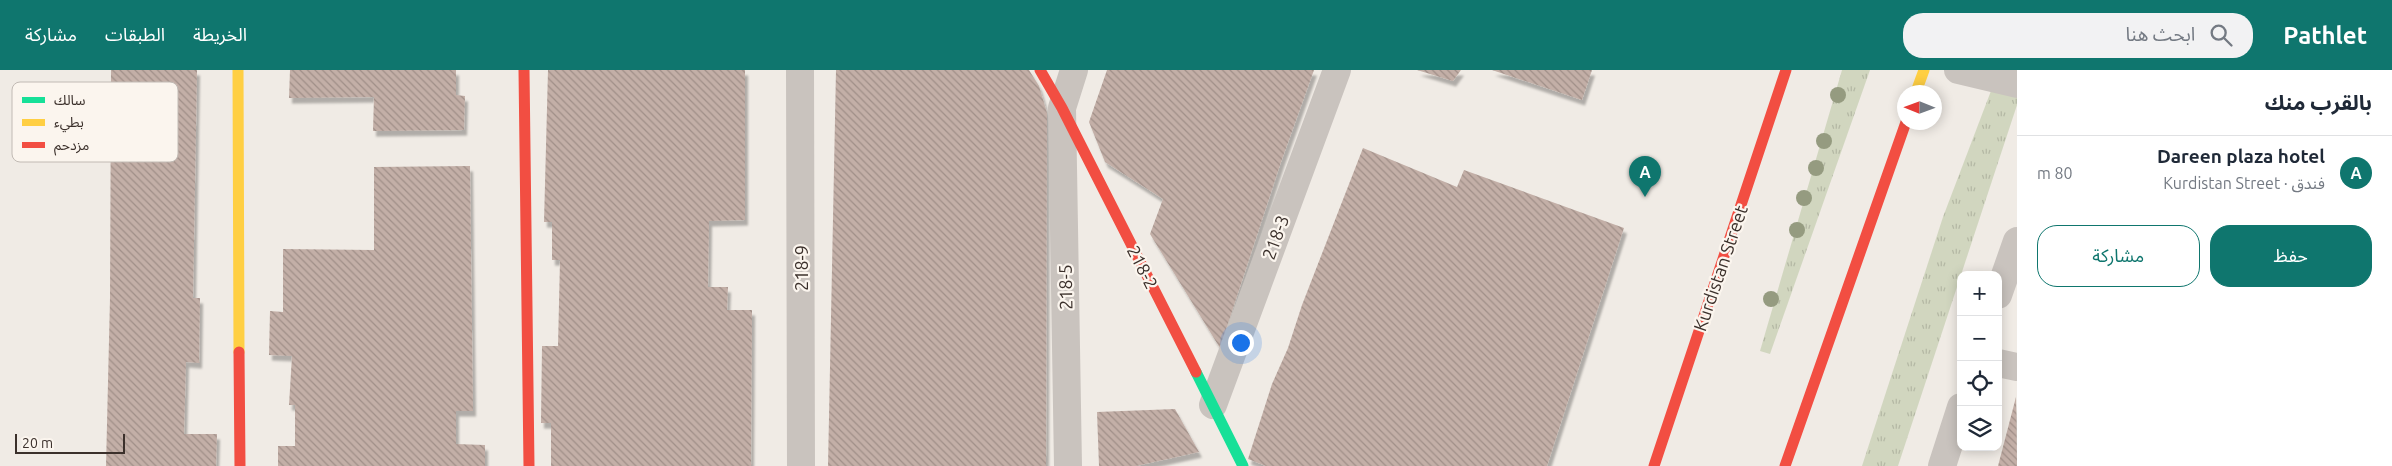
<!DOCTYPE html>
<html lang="ar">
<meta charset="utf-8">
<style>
body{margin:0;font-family:Ubuntu,"Noto Sans Arabic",sans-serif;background:#f2f2f3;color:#1f2937;direction:rtl}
.controls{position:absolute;right:15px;bottom:15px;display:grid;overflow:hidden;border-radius:10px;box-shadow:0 2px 12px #0003}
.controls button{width:45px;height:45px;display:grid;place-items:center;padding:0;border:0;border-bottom:1px solid #e0e1e3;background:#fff;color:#1f2937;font:25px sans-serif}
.compass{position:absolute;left:1897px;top:15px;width:45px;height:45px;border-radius:50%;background:#fff;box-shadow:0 2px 12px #0003;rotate:271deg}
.scale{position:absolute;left:15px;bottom:12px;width:110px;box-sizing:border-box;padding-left:5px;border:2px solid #3b302b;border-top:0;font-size:14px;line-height:18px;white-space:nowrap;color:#3b302b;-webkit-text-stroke:4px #fbf5ee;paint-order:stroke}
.you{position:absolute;left:1240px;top:272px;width:18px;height:18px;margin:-12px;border:4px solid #fff;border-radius:50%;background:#1a73e8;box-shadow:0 0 0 8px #1a73e833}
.badge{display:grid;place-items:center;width:32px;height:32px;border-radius:50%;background:#0f766e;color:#fff;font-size:16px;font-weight:700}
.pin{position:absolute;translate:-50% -41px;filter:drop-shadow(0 1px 2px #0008)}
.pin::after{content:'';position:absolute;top:26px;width:18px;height:15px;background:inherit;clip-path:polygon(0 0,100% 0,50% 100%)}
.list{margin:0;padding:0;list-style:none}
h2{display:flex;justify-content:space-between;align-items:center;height:65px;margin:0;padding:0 20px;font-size:21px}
h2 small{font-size:16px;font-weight:400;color:#747a83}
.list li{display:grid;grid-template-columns:32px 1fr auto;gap:15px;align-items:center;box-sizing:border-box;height:75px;padding:0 20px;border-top:1px solid #e0e1e3}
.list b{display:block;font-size:19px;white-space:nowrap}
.list p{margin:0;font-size:16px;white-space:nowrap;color:#747a83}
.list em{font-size:16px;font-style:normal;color:#747a83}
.actions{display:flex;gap:10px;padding:15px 20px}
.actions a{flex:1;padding:11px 0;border:1px solid #0f766e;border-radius:20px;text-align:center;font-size:18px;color:#0f766e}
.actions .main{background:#0f766e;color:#fff}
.icon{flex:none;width:28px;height:28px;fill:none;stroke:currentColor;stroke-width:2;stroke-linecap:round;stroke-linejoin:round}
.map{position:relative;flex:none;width:2017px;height:396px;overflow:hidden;direction:ltr}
header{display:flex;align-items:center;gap:30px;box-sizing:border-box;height:70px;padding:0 25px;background:#0f766e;color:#fff}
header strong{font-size:24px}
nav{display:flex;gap:28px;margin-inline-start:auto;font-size:18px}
.search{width:350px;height:45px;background:#f2f2f3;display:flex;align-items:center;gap:12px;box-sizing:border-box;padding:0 18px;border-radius:20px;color:#747a83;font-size:19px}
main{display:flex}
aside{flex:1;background:#fff}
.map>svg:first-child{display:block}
.grass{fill:url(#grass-tufts)}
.building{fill:url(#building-back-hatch);filter:url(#shadow)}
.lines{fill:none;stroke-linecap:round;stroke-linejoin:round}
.street{stroke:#c9c3be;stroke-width:28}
.fast{stroke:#16e098;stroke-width:11}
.slow{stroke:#ffcf43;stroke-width:11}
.jam{stroke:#f24e42;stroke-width:11}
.tree{fill:#959b80}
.labels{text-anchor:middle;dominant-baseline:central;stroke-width:4.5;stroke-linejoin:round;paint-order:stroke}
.street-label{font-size:18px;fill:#3b302b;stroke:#fbf5ee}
.key{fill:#fbf5ee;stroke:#c1bab4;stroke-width:1}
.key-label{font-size:14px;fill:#3b302b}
</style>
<header>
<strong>Pathlet</strong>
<div class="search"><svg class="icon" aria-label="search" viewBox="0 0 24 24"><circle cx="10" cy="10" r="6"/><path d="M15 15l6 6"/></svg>ابحث هنا</div>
<nav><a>الخريطة</a><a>الطبقات</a><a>مشاركة</a></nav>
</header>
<main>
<aside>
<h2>بالقرب منك<small></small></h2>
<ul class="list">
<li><span class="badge">A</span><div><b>Dareen plaza hotel</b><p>فندق · Kurdistan Street</p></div><em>80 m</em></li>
</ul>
<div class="actions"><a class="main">حفظ</a><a>مشاركة</a></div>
</aside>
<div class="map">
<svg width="2017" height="396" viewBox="0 0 2017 396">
<defs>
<pattern id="grass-tufts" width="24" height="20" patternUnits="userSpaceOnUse" patternTransform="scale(1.25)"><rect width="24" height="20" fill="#d1d6bf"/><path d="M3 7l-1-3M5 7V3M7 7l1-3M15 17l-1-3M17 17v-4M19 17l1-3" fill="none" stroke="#b4b8a4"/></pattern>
<pattern id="building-back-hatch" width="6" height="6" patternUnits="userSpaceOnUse" patternTransform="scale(1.25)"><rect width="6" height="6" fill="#c3afa7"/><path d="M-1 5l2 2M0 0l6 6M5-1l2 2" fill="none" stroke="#a08f88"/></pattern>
<filter id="shadow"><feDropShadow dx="3" dy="5.5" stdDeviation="1" flood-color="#0004"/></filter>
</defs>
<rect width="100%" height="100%" fill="#f0ebe5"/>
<g class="grass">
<polygon points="1842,0 1870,0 1770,284 1760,281"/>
<polygon points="1994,13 2017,27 2017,35 1898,396 1862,396 1943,147"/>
</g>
<g class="building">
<polygon points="111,0 197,0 193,228 200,228 199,293 186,292 184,364 217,364 216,396 106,396 110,228"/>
<polygon points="290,0 456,0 456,25 465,26 464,60 373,61 374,27 289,28"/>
<polygon points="548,0 745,0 745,150 709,151 708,217 728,217 727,240 752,240 751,396 551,396 551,353 541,353 542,276 558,276 560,190 552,190 552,152 544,152"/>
<polygon points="836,0 1029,0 1039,16 1047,43 1046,396 828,396"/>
<polygon points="1107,0 1314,0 1281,92 1220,278 1150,164 1163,129 1105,92 1089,52"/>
<polygon points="1417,0 1461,0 1453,11"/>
<polygon points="1492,0 1592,0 1582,30"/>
<polygon points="1363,78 1457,117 1464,100 1624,158 1547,396 1266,396 1248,389 1272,314 1288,278 1302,235"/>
<polygon points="470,96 473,341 456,341 456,374 485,375 485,396 278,396 278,376 295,376 295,335 289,335 292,286 269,285 270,241 283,242 283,179 374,180 374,97"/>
<polygon points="2016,327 2017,396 1998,396"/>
<polygon points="1175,339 1199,382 1136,396 1099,396 1097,342"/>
</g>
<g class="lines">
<g class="street">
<polyline points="800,0 801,396"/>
<polyline points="1958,0 2017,14"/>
<polyline points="1998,225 2017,171"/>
<polyline points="1998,293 2017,297"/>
<polyline points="1213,335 1337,0"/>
<polyline points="1068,396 1062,38 1074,0"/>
<polyline points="1942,396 1961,337"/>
</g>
<polyline class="fast" points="1196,302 1243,396"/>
<g class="slow">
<polyline points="238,0 239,282"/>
<polyline points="1916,22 1924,0"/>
</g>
<g class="jam">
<polyline points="524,0 529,396"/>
<polyline points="1040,0 1062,38 1196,302"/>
<polyline points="239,282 240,396"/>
<polyline points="1654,396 1786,0"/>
<polyline points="1785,396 1906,52"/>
</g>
</g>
<g class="tree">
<circle cx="1838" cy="25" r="8"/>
<circle cx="1824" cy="71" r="8"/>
<circle cx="1816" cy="98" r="8"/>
<circle cx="1804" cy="128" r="8"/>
<circle cx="1797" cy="160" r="8"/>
<circle cx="1771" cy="229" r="8"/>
</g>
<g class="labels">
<g class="street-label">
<text transform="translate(1275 167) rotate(-70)">218-3</text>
<text transform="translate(1143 197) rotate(63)">218-2</text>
<text transform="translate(801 198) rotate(-90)">218-9</text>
<text transform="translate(1720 198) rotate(-71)">Kurdistan Street</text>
<text transform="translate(1065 217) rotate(-91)">218-5</text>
</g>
</g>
<rect x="12" y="12" width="166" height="80" rx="8" class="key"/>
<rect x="22" y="27" width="23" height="6" fill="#16e098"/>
<rect x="22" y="49" width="23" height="7" fill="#ffcf43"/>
<rect x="22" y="72" width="23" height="6" fill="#f24e42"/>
<g class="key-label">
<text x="54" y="35">سالك</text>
<text x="54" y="57">بطيء</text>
<text x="54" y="80">مزدحم</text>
</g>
</svg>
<div class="controls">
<button>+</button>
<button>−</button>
<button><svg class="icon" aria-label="locate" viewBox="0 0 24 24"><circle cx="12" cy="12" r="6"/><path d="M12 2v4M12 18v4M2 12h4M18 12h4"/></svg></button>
<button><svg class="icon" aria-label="layers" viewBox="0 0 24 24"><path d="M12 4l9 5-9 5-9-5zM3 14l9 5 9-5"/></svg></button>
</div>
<svg class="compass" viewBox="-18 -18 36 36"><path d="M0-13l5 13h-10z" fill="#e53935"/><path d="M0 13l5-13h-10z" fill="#747a83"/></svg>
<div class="scale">20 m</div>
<div class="you"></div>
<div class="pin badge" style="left:1645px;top:127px">A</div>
</div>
</main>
